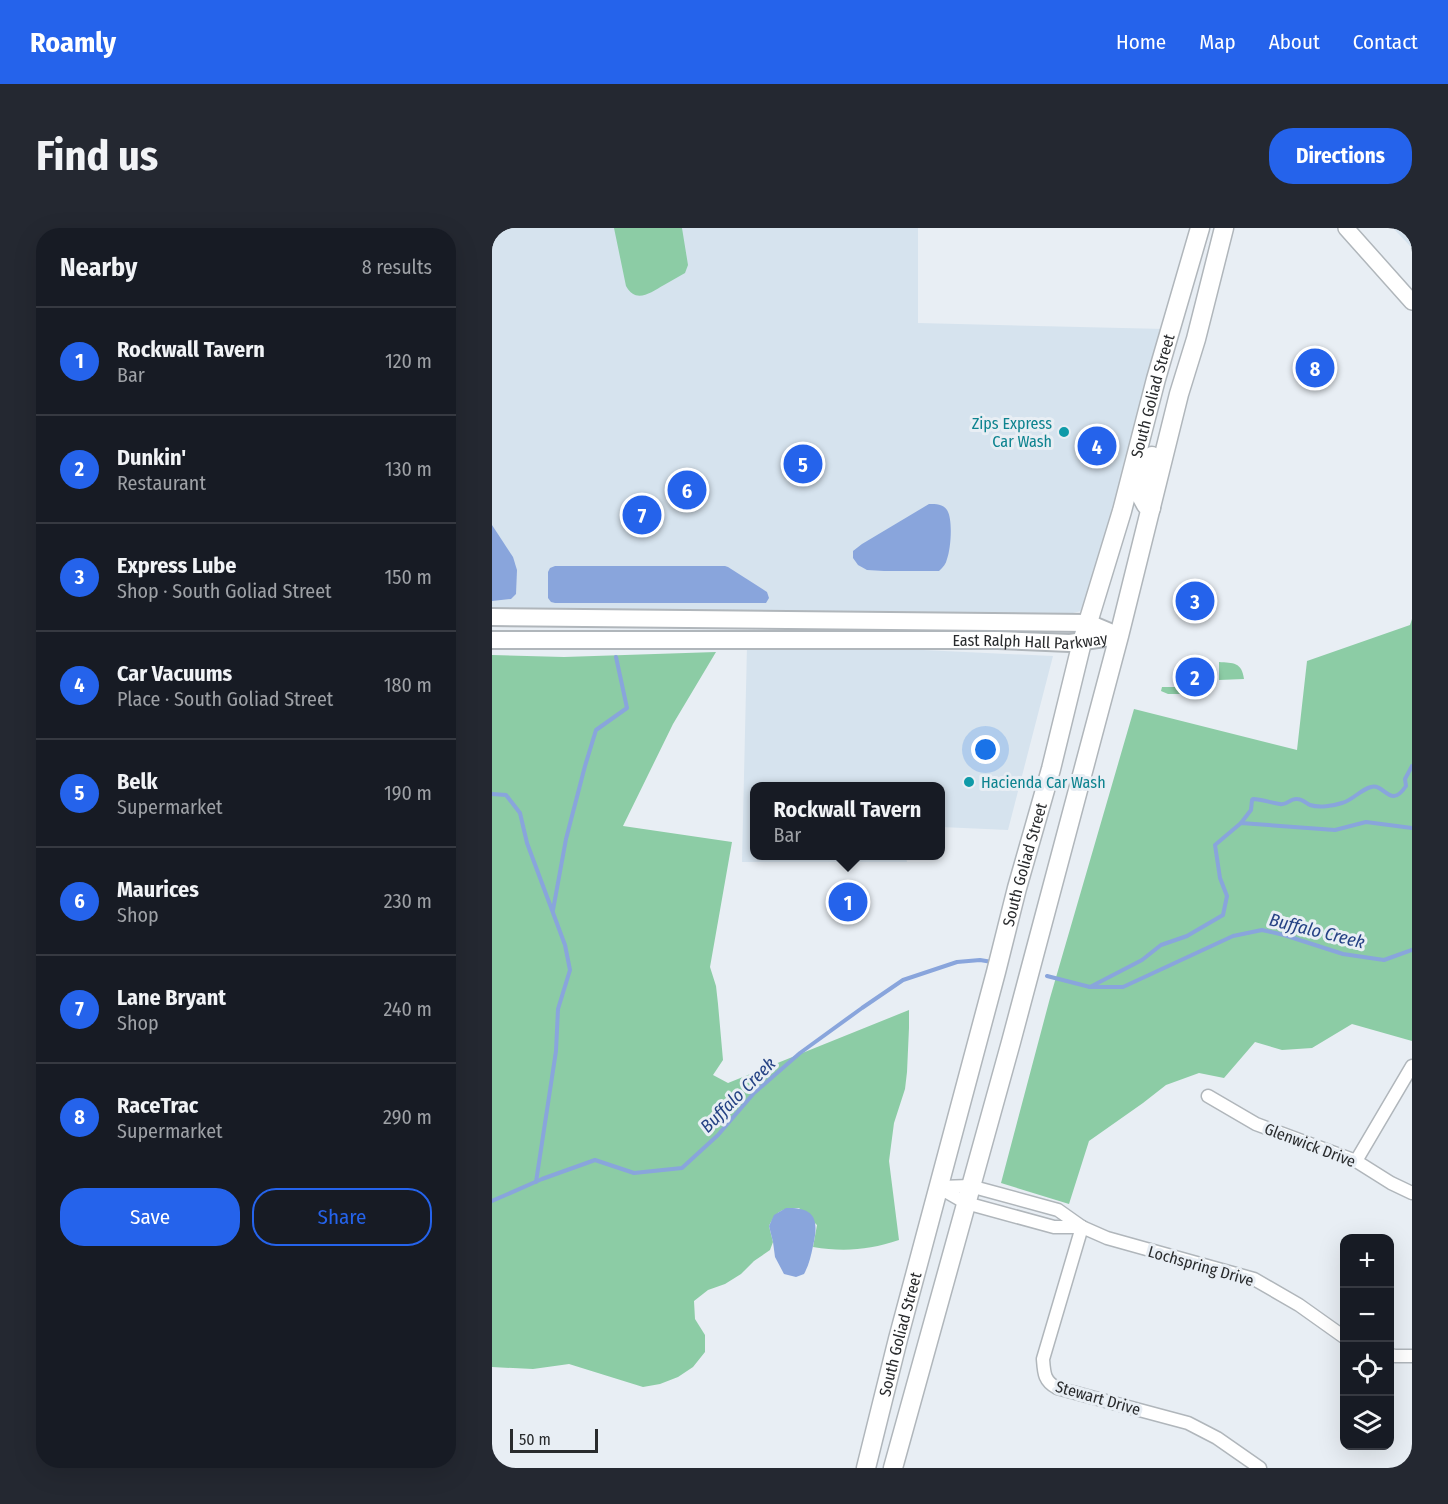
<!DOCTYPE html>
<meta charset="utf-8">
<style>
body{margin:0;font-family:"Fira Sans Condensed",sans-serif;background:#242831;color:#f1f3f6}
.controls{position:absolute;right:18px;bottom:18px;display:grid;overflow:hidden;border-radius:12px;box-shadow:0 6px 24px #0002}
.controls button{width:54px;height:54px;display:grid;place-items:center;padding:0;border:0;border-bottom:2px solid #363941;background:#171b24;color:#f1f3f6;font:30px sans-serif}
.scale{position:absolute;left:18px;bottom:15px;width:88px;box-sizing:border-box;padding-left:6px;border:3px solid #292b2d;border-top:0;font-size:16px;line-height:21px;white-space:nowrap;color:#292b2d;-webkit-text-stroke:4px #e8eef4;paint-order:stroke}
.you{position:absolute;left:494px;top:522px;width:21px;height:21px;margin:-15px;border:4px solid #fff;border-radius:50%;background:#1a73e8;box-shadow:0 0 0 9px #1a73e833}
.badge{display:grid;place-items:center;width:39px;height:39px;border-radius:50%;background:#2563eb;color:#fff;font-size:20px;font-weight:700}
.pin{position:absolute;translate:-50% -50%;border:3px solid #fff;box-shadow:0 2px 6px #0006}
.popup{position:absolute;left:258px;top:554px;width:195px;height:78px;box-sizing:border-box;display:grid;place-content:center;border-radius:12px;background:#171b24;filter:drop-shadow(0 2px 4px #0005);font-size:20px;white-space:nowrap;color:#9ea1a6}
.popup b{font-size:22px;color:#f1f3f6}
.popup::after{content:'';position:absolute;left:50%;top:100%;margin-left:-12px;border:12px solid transparent;border-top-color:#171b24}
.list{margin:0;padding:0;list-style:none}
h2{display:flex;justify-content:space-between;align-items:center;height:78px;margin:0;padding:0 24px;font-size:26px}
h2 small{font-size:20px;font-weight:400;color:#9ea1a6}
.list li{display:grid;grid-template-columns:39px 1fr auto;gap:18px;align-items:center;box-sizing:border-box;height:108px;padding:0 24px;border-top:2px solid #363941}
.list b{display:block;font-size:22px;white-space:nowrap}
.list p{margin:0;font-size:20px;white-space:nowrap;color:#9ea1a6}
.list em{font-size:20px;font-style:normal;color:#9ea1a6}
.actions{display:flex;gap:12px;padding:18px 24px}
.actions a{flex:1;padding:14px 0;border:2px solid #2563eb;border-radius:24px;text-align:center;font-size:21px;color:#2563eb}
.actions .main{background:#2563eb;color:#fff}
.icon{flex:none;width:33px;height:33px;fill:none;stroke:currentColor;stroke-width:2;stroke-linecap:round;stroke-linejoin:round}
.map{position:relative;flex:none;width:920px;height:1240px;overflow:hidden;border-radius:24px}
header{display:flex;align-items:center;gap:36px;box-sizing:border-box;height:84px;padding:0 30px;background:#2563eb;color:#fff}
header strong{font-size:28px}
nav{display:flex;gap:33px;margin-inline-start:auto;font-size:21px}
.intro{display:flex;align-items:center;justify-content:space-between;box-sizing:border-box;height:144px;padding:0 36px}
h1{margin:0;font-size:42px}
.button{padding:15px 27px;border-radius:24px;background:#2563eb;color:#fff;font-size:21px;font-weight:700}
main{display:flex;gap:36px;padding:0 36px}
aside{flex:1;background:#171b24;border-radius:24px;box-shadow:0 6px 24px #0002}
.map>svg:first-child{display:block}
.built{fill:#d6e3ee}
.green{fill:#8ccca5}
.water{fill:#89a5dc}
.lines{fill:none;stroke-linecap:round;stroke-linejoin:round}
.stream{stroke:#89a5dc;stroke-width:4}
.minor-casing{stroke:#b0b6bb;stroke-width:15}
.tertiary-casing{stroke:#b0b6bb;stroke-width:18}
.secondary-casing{stroke:#b0b6bb;stroke-width:20}
.primary-casing{stroke:#b0b6bb;stroke-width:21}
.minor{stroke:#fff;stroke-width:12}
.tertiary{stroke:#fff;stroke-width:15}
.secondary{stroke:#fff;stroke-width:16}
.primary{stroke:#fff;stroke-width:18}
.culture-dot{fill:#0f9aa8;stroke:#e8eef4;stroke-width:2}
.labels{text-anchor:middle;dominant-baseline:central;stroke-width:6;stroke-linejoin:round;paint-order:stroke}
.street-label{font-size:16px;fill:#292b2d;stroke:#e8eef4}
.culture-label{font-size:16px;fill:#0d838f;stroke:#e8eef4;text-anchor:end}
.water-label{font-size:18px;font-style:italic;fill:#254284;stroke:#e8eef4}
</style>
<header>
<strong>Roamly</strong>
<nav><a>Home</a><a>Map</a><a>About</a><a>Contact</a></nav>
</header>
<div class="intro"><h1>Find us</h1><a class="button">Directions</a></div>
<main>
<aside>
<h2>Nearby<small>8 results</small></h2>
<ul class="list">
<li><span class="badge">1</span><div><b>Rockwall Tavern</b><p>Bar</p></div><em>120 m</em></li>
<li><span class="badge">2</span><div><b>Dunkin'</b><p>Restaurant</p></div><em>130 m</em></li>
<li><span class="badge">3</span><div><b>Express Lube</b><p>Shop · South Goliad Street</p></div><em>150 m</em></li>
<li><span class="badge">4</span><div><b>Car Vacuums</b><p>Place · South Goliad Street</p></div><em>180 m</em></li>
<li><span class="badge">5</span><div><b>Belk</b><p>Supermarket</p></div><em>190 m</em></li>
<li><span class="badge">6</span><div><b>Maurices</b><p>Shop</p></div><em>230 m</em></li>
<li><span class="badge">7</span><div><b>Lane Bryant</b><p>Shop</p></div><em>240 m</em></li>
<li><span class="badge">8</span><div><b>RaceTrac</b><p>Supermarket</p></div><em>290 m</em></li>
</ul>
<div class="actions"><a class="main">Save</a><a>Share</a></div>
</aside>
<div class="map">
<svg width="920" height="1240" viewBox="0 0 920 1240">
<rect width="100%" height="100%" fill="#e8eef4"/>
<g class="built">
<polygon points="0,0 426,0 426,95 673,101 594,379 589,383 581,385 0,383"/>
<polygon points="901,0 920,0 920,20"/>
<polygon points="255,418 410,421 561,428 516,602 449,599 449,558 263,558 263,628 414,628 415,634 250,634"/>
</g>
<g class="green">
<path d="M 122,0 L 190,0 L 196,37 L 193,45 C 186,49 179,53 172,57 C 158,65 144,76 134,58 Z"/>
<polygon points="920,391 920,813 860,796 820,820 790,822 763,814 732,850 707,845 674,857 651,875 597,913 577,976 509,955 558,770 642,481 805,522 815,433 918,397"/>
<path d="M 224,424 L 181,496 L 131,598 L 240,614 L 218,739 L 224,758 L 226,776 L 231,832 L 221,847 L 236,855 L 417,782 L 417,800 L 415,844 L 413,861 L 402,895 L 397,933 L 407,1012 C 377,1022 352,1024 321,1019 L 325,997 L 307,980 C 290,980 284,983 277,998 L 281,1014 L 278,1022 L 262,1033 L 249,1046 L 233,1056 L 216,1062 L 202,1073 L 203,1091 L 213,1107 L 213,1124 L 201,1139 L 186,1149 L 168,1156 L 151,1159 L 77,1136 L 41,1141 L 0,1139 L 0,427 L 72,429 Z"/>
<path d="M 727,434 C 741,435 750,434 752,451 L 727,452 Z"/>
<polygon points="670,459 704,459 701,466 676,466 669,463"/>
</g>
<g class="water">
<path d="M 437,276 C 444,276 451,276 455,282 C 461,291 459,320 455,331 C 454,336 451,339 447,343 L 392,343 L 375,342 L 366,337 L 361,330 L 361,323 L 370,316 Z"/>
<polygon points="0,297 21,329 25,342 24,366 19,371 0,373"/>
<polygon points="63,338 233,338 236,339 275,364 277,370 274,375 63,375 59,374 56,370 56,344 58,340"/>
<path d="M 294,980 C 324,979 327,992 321,1018 C 319,1028 317,1037 312,1046 L 304,1049 L 292,1046 L 283,1029 L 281,1014 L 277,998 L 282,987 Z"/>
</g>
<g class="lines">
<g class="stream">
<polyline points="0,566 14,567 28,585 35,615 73,717 78,742 66,781 64,823 44,954"/>
<path d="M 749,595 L 759,582 L 760,572 L 761,571 C 770,571 779,575 788,576 C 795,578 798,570 805,571 C 810,571 814,575 818,577 C 827,580 841,578 850,575 C 861,572 868,562 879,559 C 893,555 898,582 914,558 L 913,551 L 920,538"/>
<polyline points="61,682 74,611 93,538 104,502 135,480 124,429"/>
<polyline points="555,748 598,759 631,759 741,708 770,702 792,707 851,726 892,732 920,722"/>
<polyline points="598,759 650,732 669,717 695,708 731,687 735,668 728,650 723,617 749,595 843,602 874,594 920,600"/>
<polyline points="0,973 50,951 103,932 142,945 190,940 226,907 262,865 308,825 370,780 411,752 465,734 488,732 500,734"/>
</g>
<g class="minor-casing">
<g id="minor">
<polyline points="716,868 764,896 864,933 899,955 920,965"/>
<polyline points="864,933 920,838"/>
<polyline points="448,959 478,958 566,982 590,999 615,1010 762,1051 807,1077 852,1109"/>
<polyline points="448,960 474,975 562,999 590,999"/>
<path d="M 590,999 L 551,1131 C 552,1145 552,1153 565,1160 L 696,1195 L 725,1210 L 768,1240"/>
<polyline points="898,1127 903,1128 920,1128"/>
</g>
</g>
<g class="tertiary-casing">
<polyline id="tertiary" points="854,0 920,74"/>
</g>
<g class="secondary-casing">
<g id="secondary">
<polyline points="0,389 596,395 627,408"/>
<path id="s1" d="M 0,412 L 506,412 L 578,415 L 626,408"/>
</g>
</g>
<g class="primary-casing">
<g id="primary">
<polyline points="659,280 654,277 649,268 660,228"/>
<path id="s2" d="M 374,1240 L 406,1111 L 504,744 L 525,660 L 559,541 L 590,414 L 630,283 L 664,151 L 708,0"/>
<polyline points="401,1240 519,814 627,408 687,166 704,111 732,0"/>
</g>
</g>
<use href="#minor" class="minor"/>
<use href="#tertiary" class="tertiary"/>
<use href="#secondary" class="secondary"/>
<use href="#primary" class="primary"/>
</g>
<g class="culture-dot">
<circle cx="572" cy="204" r="6"/>
<circle cx="477" cy="554" r="6"/>
</g>
<g class="labels">
<g class="street-label">
<text stroke="none"><textPath href="#s2" startOffset="1110">South Goliad Street</textPath></text>
<text stroke="none"><textPath href="#s1" startOffset="538">East Ralph Hall Parkway</textPath></text>
<text stroke="none"><textPath href="#s2" startOffset="624">South Goliad Street</textPath></text>
<text transform="translate(818 917) rotate(21)">Glenwick Drive</text>
<text transform="translate(709 1038) rotate(16)">Lochspring Drive</text>
<text stroke="none"><textPath href="#s2" startOffset="138">South Goliad Street</textPath></text>
<text transform="translate(606 1170) rotate(16)">Stewart Drive</text>
</g>
<g class="culture-label">
<text x="560" y="195">Zips Express<tspan x="560" dy="18">Car Wash</tspan></text>
<text x="489" y="554" text-anchor="start">Hacienda Car Wash</text>
</g>
<g class="water-label">
<text transform="translate(825 703) rotate(14)">Buffalo Creek</text>
<text transform="translate(246 867) rotate(-45)">Buffalo Creek</text>
</g>
</g>
</svg>
<div class="controls">
<button>+</button>
<button>−</button>
<button><svg class="icon" aria-label="locate" viewBox="0 0 24 24"><circle cx="12" cy="12" r="6"/><path d="M12 2v4M12 18v4M2 12h4M18 12h4"/></svg></button>
<button><svg class="icon" aria-label="layers" viewBox="0 0 24 24"><path d="M12 4l9 5-9 5-9-5zM3 14l9 5 9-5"/></svg></button>
</div>
<div class="scale">50 m</div>
<div class="you"></div>
<div class="pin badge" style="left:356px;top:674px">1</div>
<div class="popup"><b>Rockwall Tavern</b>Bar</div>
<div class="pin badge" style="left:703px;top:449px">2</div>
<div class="pin badge" style="left:703px;top:373px">3</div>
<div class="pin badge" style="left:605px;top:218px">4</div>
<div class="pin badge" style="left:311px;top:236px">5</div>
<div class="pin badge" style="left:195px;top:262px">6</div>
<div class="pin badge" style="left:150px;top:287px">7</div>
<div class="pin badge" style="left:823px;top:140px">8</div>
</div>
</main>
